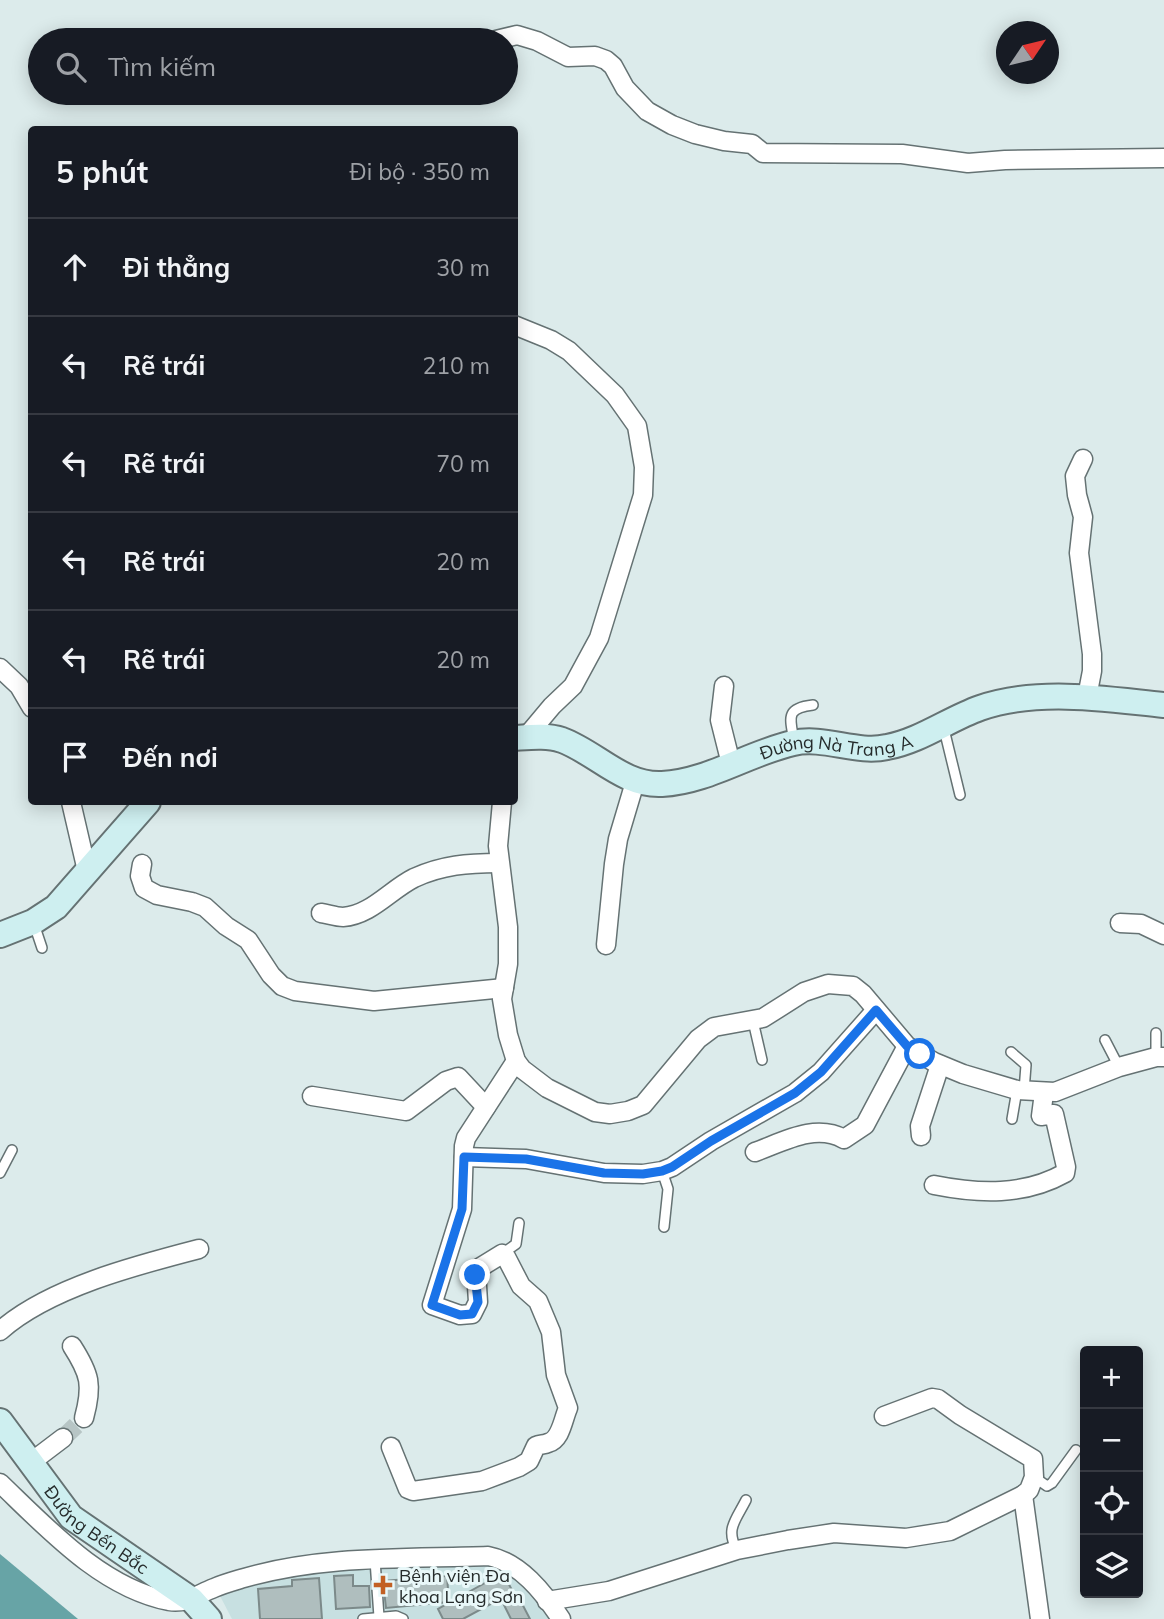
<!DOCTYPE html>
<html lang="vi">
<meta charset="utf-8">
<style>
body{margin:0;font-family:Mulish,sans-serif;background:#242831;color:#f1f3f6}
.controls{position:absolute;right:21px;bottom:21px;display:grid;overflow:hidden;border-radius:7px;box-shadow:0 4px 18px #0003}
.controls button{width:63px;height:63px;display:grid;place-items:center;padding:0;border:0;border-bottom:2px solid #363941;background:#171b24;color:#f1f3f6;font:35px sans-serif}
.compass{position:absolute;left:996px;top:21px;width:63px;height:63px;border-radius:50%;background:#171b24;box-shadow:0 4px 18px #0003;rotate:55deg}
.stop{position:absolute;width:21px;height:21px;margin:-16px;border:5px solid #1a73e8;border-radius:50%;background:#fff}
.stop.end{background:#1a73e8;border-color:#fff;box-shadow:0 2px 7px #0008}
.list{margin:0;padding:0;list-style:none}
h2{display:flex;justify-content:space-between;align-items:center;height:91px;margin:0;padding:0 28px;font-size:30px}
h2 small{font-size:23px;font-weight:400;color:#9ea1a6}
.list li{display:grid;grid-template-columns:46px 1fr auto;gap:21px;align-items:center;box-sizing:border-box;height:98px;padding:0 28px;border-top:2px solid #363941}
.list b{display:block;font-size:26px;white-space:nowrap}
.list em{font-size:23px;font-style:normal;color:#9ea1a6}
.icon{flex:none;width:38px;height:38px;fill:none;stroke:currentColor;stroke-width:2;stroke-linecap:round;stroke-linejoin:round}
.map{position:relative;flex:none;width:1164px;height:1619px;overflow:hidden}
.search{position:absolute;background:#171b24;box-shadow:0 4px 18px #0003;left:28px;top:28px;width:490px;height:77px;display:flex;align-items:center;gap:18px;box-sizing:border-box;padding:0 24px;border-radius:38px;color:#9ea1a6;font-size:26px}
.panel{position:absolute;background:#171b24;box-shadow:0 4px 18px #0003;left:28px;top:126px;width:490px;height:679px;border-radius:7px}
.map>svg:first-child{display:block}
.built{fill:#c7e0e1}
.water{fill:#67a4a6}
.building{fill:#afbebe;stroke:#7c8a8a;stroke-width:2}
.lines{fill:none;stroke-linecap:round;stroke-linejoin:round}
.street-tunnel{stroke:#b7c5c5;stroke-width:18;stroke-dasharray:18 9;stroke-linecap:butt}
.lane-casing{stroke:#657273;stroke-width:12}
.street-casing{stroke:#657273;stroke-width:21}
.secondary-casing{stroke:#657273;stroke-width:28}
.lane{stroke:#fff;stroke-width:9}
.street{stroke:#fff;stroke-width:18}
.secondary{stroke:#ceeff0;stroke-width:24}
.route{stroke:#1a73e8;stroke-width:9}
.poi-dot{fill:#c26024;stroke:#e9f8f9;stroke-width:2.5}
.labels{text-anchor:middle;dominant-baseline:central;stroke-width:6;stroke-linejoin:round;paint-order:stroke}
.street-label{font-size:18px;fill:#252b2b;stroke:#e9f8f9}
.poi-label{font-size:18px;fill:#252b2b;stroke:#e9f8f9;text-anchor:start}
</style>
<div class="map">
<svg width="1164" height="1619" viewBox="0 0 1164 1619">
<rect width="100%" height="100%" fill="#dcebeb"/>
<polygon class="built" points="491,1565 504,1566 551,1619 232,1619 219,1594 271,1577 342,1569 394,1566"/>
<polygon class="water" points="0,1554 78,1619 0,1619"/>
<g class="building">
<polygon points="503,1573 513,1592 463,1619 443,1619 438,1609"/>
<polygon points="353,1575 353,1586 369,1586 370,1607 336,1609 334,1576"/>
<polygon points="447,1576 449,1602 386,1608 383,1581"/>
<polygon points="319,1578 322,1619 260,1619 258,1589 292,1586 292,1580"/>
<polygon points="518,1596 530,1619 511,1619 503,1603"/>
</g>
<g class="lines">
<polyline class="street-tunnel" points="63,1438 84,1418"/>
<g class="lane-casing">
<g id="lane">
<polyline points="943,725 960,795"/>
<path d="M 794,741 C 790,718 785,708 813,705"/>
<polyline points="34,924 42,948"/>
<polyline points="753,1021 762,1060"/>
<polyline points="1156,1033 1156,1057"/>
<polyline points="1105,1040 1119,1067"/>
<polyline points="1011,1052 1026,1065 1024,1091"/>
<polyline points="1012,1119 1017,1090"/>
<polyline points="662,1171 668,1189 664,1227"/>
<polyline points="0,1173 12,1150"/>
<polyline points="502,1254 516,1244 519,1223"/>
<polyline points="1034,1477 1047,1486 1052,1483 1076,1450"/>
<path d="M 737,1550 C 725,1529 736,1520 746,1500"/>
<polyline points="375,1560 379,1617"/>
<polyline points="363,1619 396,1616 403,1619"/>
</g>
</g>
<g class="street-casing">
<g id="street">
<polyline points="496,40 517,35 537,41 568,57 595,56 606,60 613,66 625,88 647,111 672,125 695,134 724,141 752,144 763,153 902,154 968,163 1005,160 1164,158"/>
<polyline points="514,325 551,340 569,351 615,395 637,426 644,467 643,495 599,638 573,686 552,706 526,737"/>
<polyline points="1083,459 1075,476 1077,495 1083,517 1079,553 1092,654 1092,671 1087,697"/>
<polyline points="0,668 19,686 32,708"/>
<polyline points="724,686 720,720 731,764"/>
<polyline points="71,802 87,871"/>
<polyline points="502,802 498,846 508,927 508,964 502,999 508,1035 516,1061 522,1069 547,1088 595,1112 610,1114 628,1111 643,1105 698,1039 714,1027 763,1018 804,992 828,984 853,986 863,994 907,1046 934,1062 963,1074 1017,1090 1055,1092 1119,1067 1156,1057 1164,1057"/>
<polyline points="142,864 140,876 144,888 157,895 192,902 205,907 226,926 248,940 271,975 282,986 295,991 374,1001 504,988"/>
<path d="M 321,913 C 328,914 336,917 343,917 C 371,915 390,890 414,878 C 442,865 468,863 499,863"/>
<polyline points="1120,923 1141,924 1164,935"/>
<polyline points="606,945 614,864 618,839 635,782"/>
<polyline points="312,1096 406,1111 446,1081 458,1077 486,1107"/>
<polyline points="921,1136 920,1126 940,1065"/>
<path d="M 755,1152 C 783,1142 815,1123 844,1139 L 865,1125 L 907,1046"/>
<polyline points="464,1157 526,1159 604,1173 643,1174 662,1171 672,1167 711,1141 795,1093 821,1072 876,1010"/>
<path d="M 934,1185 C 979,1194 1024,1196 1065,1173 L 1066,1167 L 1054,1114 L 1041,1116 L 1044,1093"/>
<path d="M 0,1331 C 48,1288 137,1265 199,1249"/>
<path d="M 72,1346 C 90,1374 93,1385 84,1418"/>
<path d="M 391,1447 L 408,1489 L 413,1491 L 482,1481 L 519,1467 L 529,1461 L 536,1446 C 540,1444 544,1445 548,1443 C 561,1440 563,1419 568,1408 L 556,1375 L 551,1332 L 538,1301 L 521,1286 L 506,1257 L 502,1254 L 476,1270 L 478,1302 L 472,1314 L 460,1315 L 432,1305 L 462,1209 L 464,1146 L 466,1138 L 516,1061"/>
<polyline points="30,1463 63,1438"/>
<path d="M 0,1483 C 48,1529 102,1588 169,1601 C 187,1604 198,1594 214,1588 C 223,1584 234,1581 244,1578 C 323,1555 407,1559 488,1556 C 520,1562 544,1593 561,1619"/>
<polyline points="1023,1495 1040,1619"/>
<polyline points="547,1601 609,1591 737,1550 788,1540 834,1533 906,1538 950,1531 1023,1495 1029,1490 1034,1477 1033,1459 960,1415 938,1399 932,1398 884,1416"/>
</g>
</g>
<g class="secondary-casing">
<g id="secondary">
<path id="s1" d="M 514,738 C 530,737 547,735 562,740 C 597,753 623,786 662,784 C 707,782 749,753 793,743 C 825,736 856,754 887,747 C 920,741 949,719 980,708 C 1039,688 1103,699 1164,705"/>
<polyline points="0,935 33,922 56,907 148,802"/>
<path id="s2" d="M 0,1421 L 71,1517 L 192,1600 L 209,1619"/>
</g>
</g>
<use href="#lane" class="lane"/>
<use href="#street" class="street"/>
<use href="#secondary" class="secondary"/>
</g>
<g class="lines">
<polyline class="route" points="475,1275 478,1302 472,1314 460,1315 432,1305 462,1209 464,1157 526,1159 604,1173 643,1174 662,1171 672,1167 711,1141 795,1093 821,1072 876,1010 907,1046 920,1054"/>
</g>
<path class="poi-dot" d="M379.5 1574.5h7v7h7v7h-7v7h-7v-7h-7v-7h7z"/>
<g class="labels">
<g class="street-label">
<text stroke="none"><textPath href="#s1" startOffset="340">Đường Nà Trang A</textPath></text>
<text stroke="none"><textPath href="#s2" startOffset="147">Đường Bến Bắc</textPath></text>
</g>
<g class="poi-label">
<text x="399" y="1575">Bệnh viện Đa<tspan x="399" dy="21">khoa Lạng Sơn</tspan></text>
</g>
</g>
</svg>
<div class="controls">
<button>+</button>
<button>−</button>
<button><svg class="icon" aria-label="locate" viewBox="0 0 24 24"><circle cx="12" cy="12" r="6"/><path d="M12 2v4M12 18v4M2 12h4M18 12h4"/></svg></button>
<button><svg class="icon" aria-label="layers" viewBox="0 0 24 24"><path d="M12 4l9 5-9 5-9-5zM3 14l9 5 9-5"/></svg></button>
</div>
<svg class="compass" viewBox="-18 -18 36 36"><path d="M0-13l5 13h-10z" fill="#e53935"/><path d="M0 13l5-13h-10z" fill="#9ea1a6"/></svg>
<div class="stop" style="left:920px;top:1054px"></div>
<div class="stop end" style="left:475px;top:1275px"></div>
<div class="search"><svg class="icon" aria-label="search" viewBox="0 0 24 24"><circle cx="10" cy="10" r="6"/><path d="M15 15l6 6"/></svg>Tìm kiếm</div>
<section class="panel">
<h2>5 phút<small>Đi bộ · 350 m</small></h2>
<ul class="list">
<li><svg class="icon" aria-label="ahead" viewBox="0 0 24 24"><path d="M12 20V5M6 11l6-6 6 6"/></svg><div><b>Đi thẳng</b></div><em>30 m</em></li>
<li><svg class="icon" aria-label="left" viewBox="0 0 24 24"><path d="M17 20v-9H6M10 6l-5 5 5 5"/></svg><div><b>Rẽ trái</b></div><em>210 m</em></li>
<li><svg class="icon" aria-label="left" viewBox="0 0 24 24"><path d="M17 20v-9H6M10 6l-5 5 5 5"/></svg><div><b>Rẽ trái</b></div><em>70 m</em></li>
<li><svg class="icon" aria-label="left" viewBox="0 0 24 24"><path d="M17 20v-9H6M10 6l-5 5 5 5"/></svg><div><b>Rẽ trái</b></div><em>20 m</em></li>
<li><svg class="icon" aria-label="left" viewBox="0 0 24 24"><path d="M17 20v-9H6M10 6l-5 5 5 5"/></svg><div><b>Rẽ trái</b></div><em>20 m</em></li>
<li><svg class="icon" aria-label="arrive" viewBox="0 0 24 24"><path d="M6 21V4h12l-3 4 3 4H6"/></svg><div><b>Đến nơi</b></div></li>
</ul>
</section>
</div>
